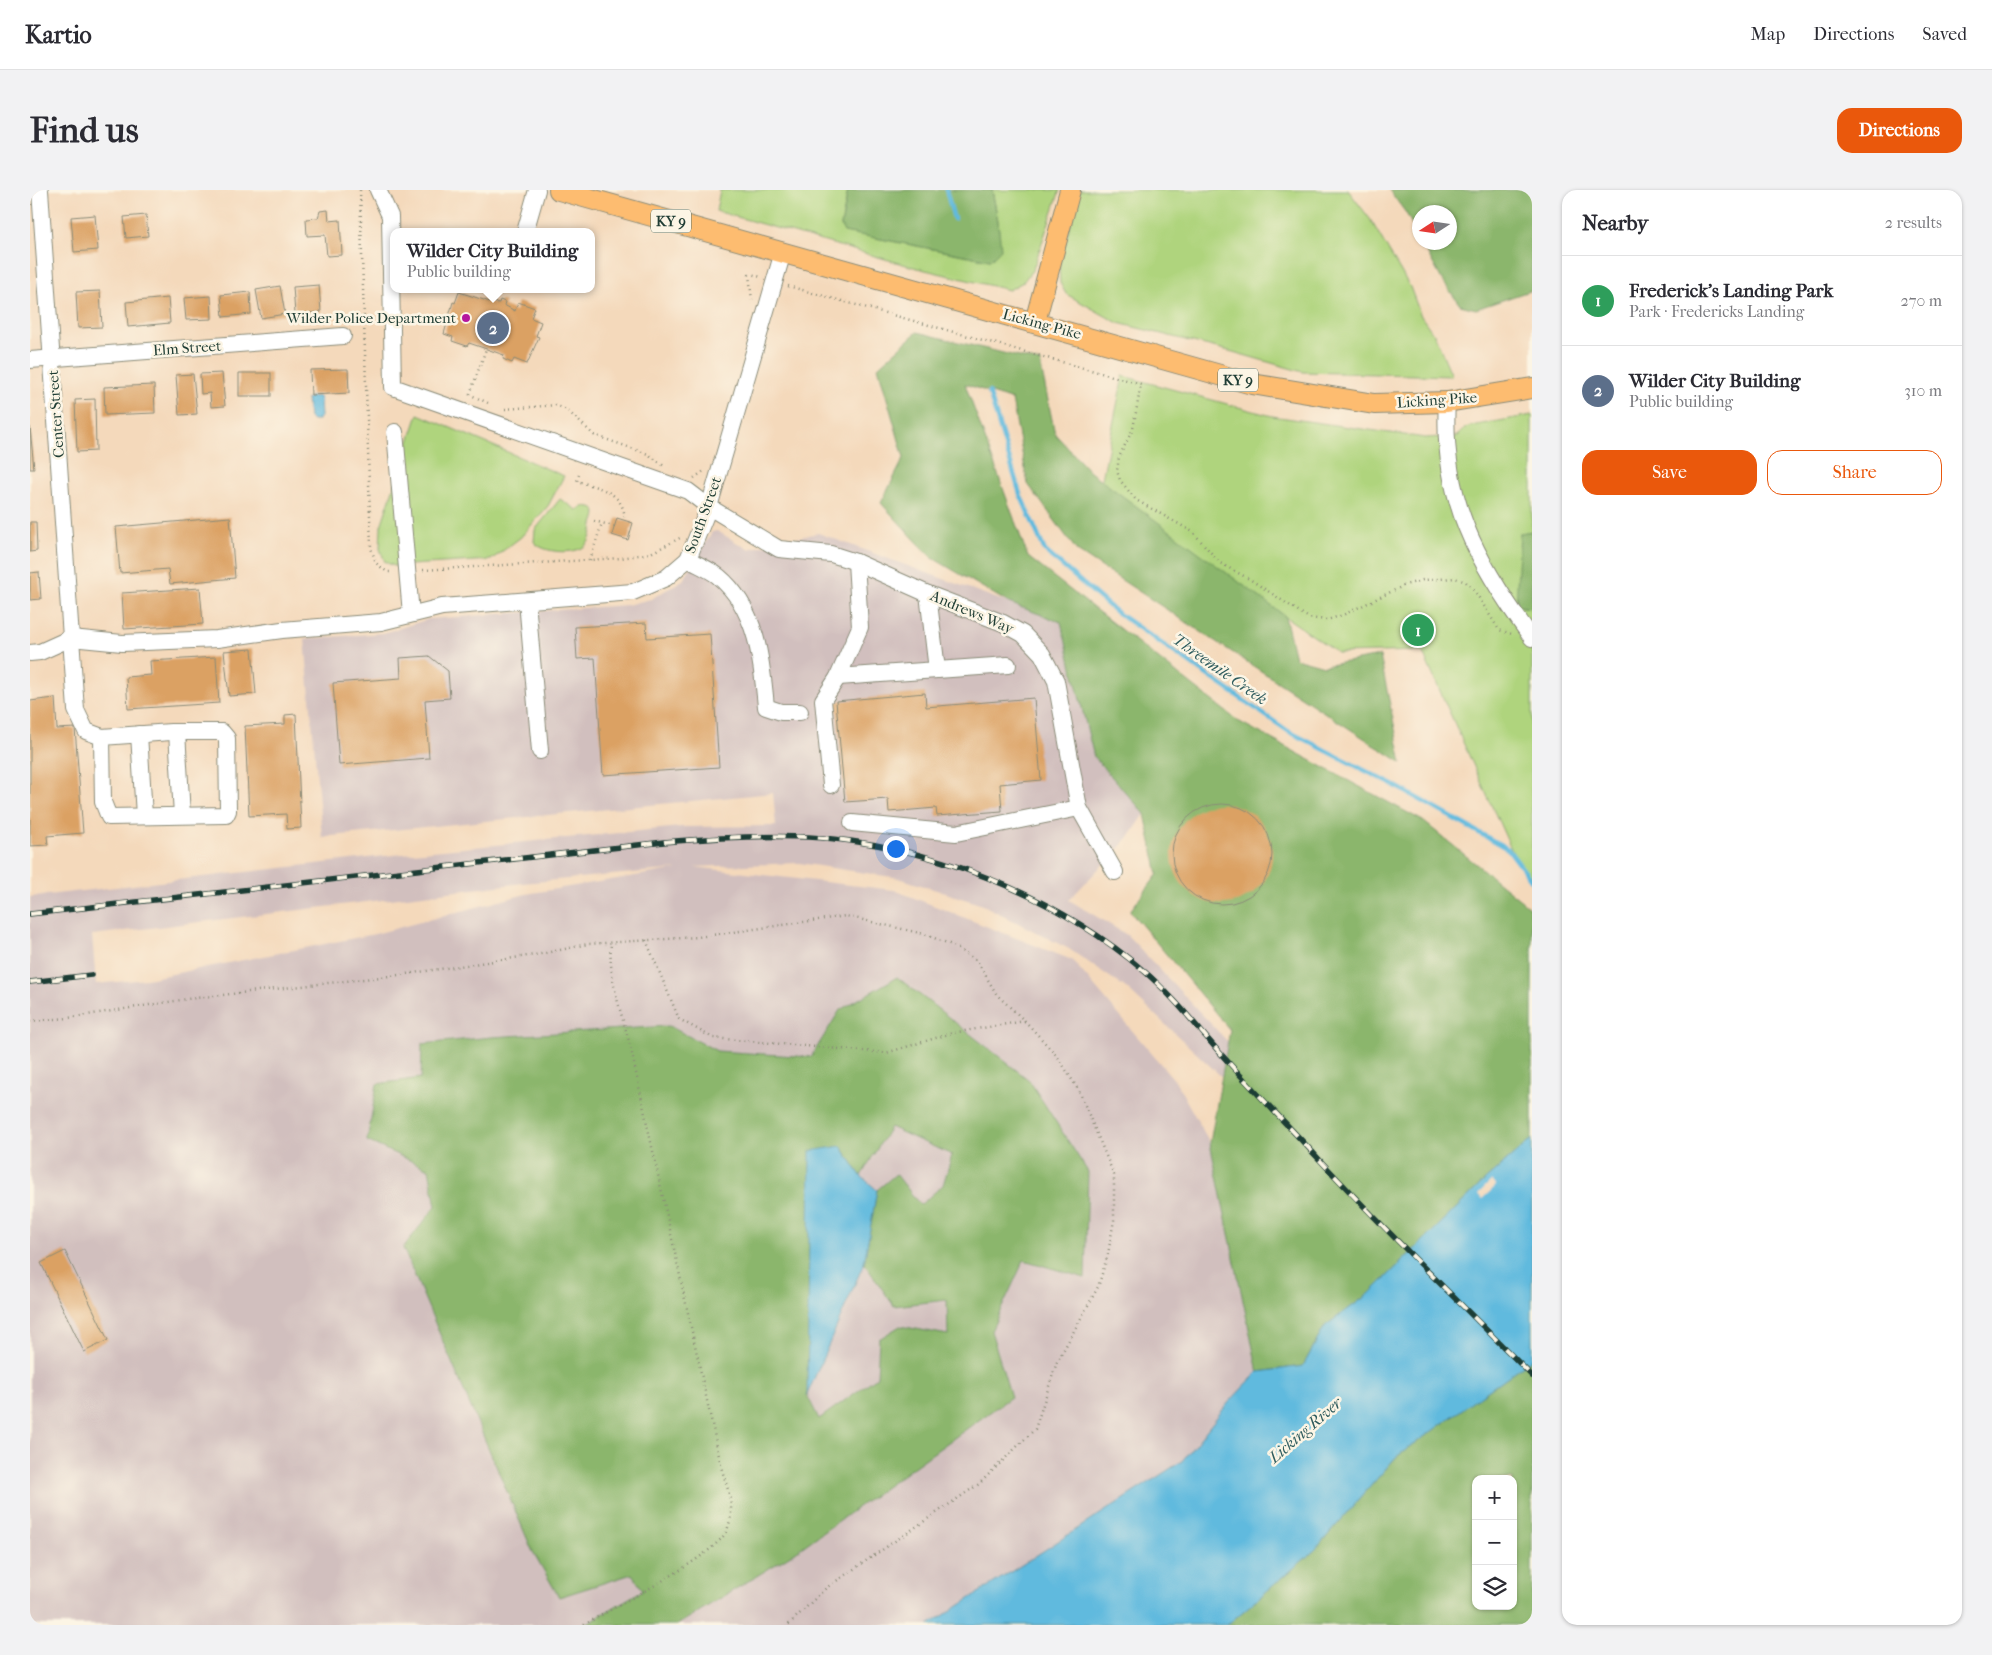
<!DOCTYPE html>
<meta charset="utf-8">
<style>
body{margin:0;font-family:"IM FELL French Canon",serif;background:#f2f2f3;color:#2b2b33}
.controls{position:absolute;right:15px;bottom:15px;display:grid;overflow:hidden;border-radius:10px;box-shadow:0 1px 4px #0004}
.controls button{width:45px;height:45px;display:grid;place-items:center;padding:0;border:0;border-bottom:1px solid #e1e1e2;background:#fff;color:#2b2b33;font:25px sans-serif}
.compass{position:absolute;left:1382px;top:15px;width:45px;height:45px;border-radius:50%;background:#fff;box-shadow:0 1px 4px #0004;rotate:258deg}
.you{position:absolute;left:865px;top:658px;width:18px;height:18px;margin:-12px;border:4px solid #fff;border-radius:50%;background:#1a73e8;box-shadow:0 0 0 8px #1a73e833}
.badge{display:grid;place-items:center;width:32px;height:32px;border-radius:50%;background:#ea580c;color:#fff;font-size:16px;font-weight:700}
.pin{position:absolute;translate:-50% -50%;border:2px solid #fff;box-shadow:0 1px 5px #0006}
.popup{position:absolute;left:360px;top:38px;width:205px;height:65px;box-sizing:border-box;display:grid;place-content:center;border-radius:10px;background:#fff;filter:drop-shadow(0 1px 4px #0005);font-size:16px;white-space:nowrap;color:#7c7c81}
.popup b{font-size:19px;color:#2b2b33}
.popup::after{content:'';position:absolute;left:50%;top:100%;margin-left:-10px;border:10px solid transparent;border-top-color:#fff}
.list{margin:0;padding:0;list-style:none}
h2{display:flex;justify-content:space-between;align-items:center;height:65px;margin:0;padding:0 20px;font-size:21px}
h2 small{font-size:16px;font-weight:400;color:#7c7c81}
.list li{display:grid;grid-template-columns:32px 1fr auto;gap:15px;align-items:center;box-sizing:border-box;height:90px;padding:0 20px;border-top:1px solid #e1e1e2}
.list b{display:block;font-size:19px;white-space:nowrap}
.list p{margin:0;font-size:16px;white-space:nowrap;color:#7c7c81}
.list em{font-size:16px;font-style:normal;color:#7c7c81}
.actions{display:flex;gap:10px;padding:15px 20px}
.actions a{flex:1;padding:11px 0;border:1px solid #ea580c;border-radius:15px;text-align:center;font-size:18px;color:#ea580c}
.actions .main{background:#ea580c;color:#fff}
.icon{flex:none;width:28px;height:28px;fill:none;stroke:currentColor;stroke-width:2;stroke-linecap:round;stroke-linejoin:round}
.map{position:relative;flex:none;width:1502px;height:1435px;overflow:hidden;border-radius:15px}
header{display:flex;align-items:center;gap:30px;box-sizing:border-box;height:70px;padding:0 25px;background:#fff;border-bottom:1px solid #e1e1e2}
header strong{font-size:24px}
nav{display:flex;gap:28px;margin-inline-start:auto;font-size:18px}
.intro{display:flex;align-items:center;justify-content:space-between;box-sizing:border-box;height:120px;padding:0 30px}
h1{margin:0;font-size:35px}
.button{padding:12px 22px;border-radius:15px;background:#ea580c;color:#fff;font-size:18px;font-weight:700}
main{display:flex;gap:30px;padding:0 30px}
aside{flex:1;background:#fff;border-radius:15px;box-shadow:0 1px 4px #0004}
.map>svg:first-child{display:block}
.industrial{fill:#d1bfbe;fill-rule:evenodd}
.green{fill:#afd47d;stroke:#678858}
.forest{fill:#8bb66c;stroke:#557a50;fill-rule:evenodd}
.water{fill:#60bade;stroke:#407c89}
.pier{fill:#f4d9bb}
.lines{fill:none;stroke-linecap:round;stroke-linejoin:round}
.stream{stroke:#60bade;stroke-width:4.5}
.building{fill:#dba164}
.minor-casing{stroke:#8a8b78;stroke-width:18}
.major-casing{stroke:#8a8b78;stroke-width:22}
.path{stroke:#8a8b78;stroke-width:2.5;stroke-dasharray:1 4;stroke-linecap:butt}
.minor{stroke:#fff;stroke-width:16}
.major{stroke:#fdbc70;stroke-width:20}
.rail-casing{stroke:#1f3d34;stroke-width:5.5}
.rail{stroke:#fcf5e5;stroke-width:4;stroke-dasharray:11;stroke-linecap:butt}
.poi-dot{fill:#b5179e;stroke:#fcf5e5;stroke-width:2}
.labels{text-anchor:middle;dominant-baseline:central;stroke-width:5;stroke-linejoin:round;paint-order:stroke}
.shield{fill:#fcf5e5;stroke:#617469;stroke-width:1}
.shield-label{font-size:14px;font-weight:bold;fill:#1f3d34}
.poi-label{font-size:15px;fill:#1f3d34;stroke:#fcf5e5;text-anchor:end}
.street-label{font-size:15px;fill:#1f3d34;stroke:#fcf5e5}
.water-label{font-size:16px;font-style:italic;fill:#2f5c5e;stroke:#fcf5e5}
</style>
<header>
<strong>Kartio</strong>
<nav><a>Map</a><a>Directions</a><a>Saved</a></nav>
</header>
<div class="intro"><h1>Find us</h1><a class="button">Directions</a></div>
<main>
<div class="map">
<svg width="1502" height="1435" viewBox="0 0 1502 1435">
<rect width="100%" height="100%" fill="#fcf5e5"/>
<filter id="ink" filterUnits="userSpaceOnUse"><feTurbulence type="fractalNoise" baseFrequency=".02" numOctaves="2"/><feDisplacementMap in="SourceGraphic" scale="10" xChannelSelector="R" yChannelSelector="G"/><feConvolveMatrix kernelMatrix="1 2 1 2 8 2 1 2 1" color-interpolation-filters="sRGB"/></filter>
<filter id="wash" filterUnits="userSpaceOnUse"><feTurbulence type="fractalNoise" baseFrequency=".0096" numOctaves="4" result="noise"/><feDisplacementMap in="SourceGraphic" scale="20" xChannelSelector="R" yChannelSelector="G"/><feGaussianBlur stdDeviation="1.12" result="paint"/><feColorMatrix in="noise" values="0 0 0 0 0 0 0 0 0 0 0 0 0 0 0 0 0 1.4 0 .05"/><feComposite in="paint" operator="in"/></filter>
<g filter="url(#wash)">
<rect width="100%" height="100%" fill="#f4d9bb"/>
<path class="industrial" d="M 687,341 L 718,359 L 788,343 L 1031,432 L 1064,567 L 1115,624 L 1100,646 L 1039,710 L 1097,745 L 1198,852 L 1192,887 L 1096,798 L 1039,759 L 953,715 L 869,688 L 769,673 L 664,677 L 864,700 L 1042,770 L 1146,892 L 1180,953 L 1228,1182 L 1199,1212 L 1152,1271 L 899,1435 L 0,1435 L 0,707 L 372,664 L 651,637 L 746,636 L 743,603 L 292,647 L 275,449 L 354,443 L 399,429 L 597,415 L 621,409 L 653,390 L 682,342 ZM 648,679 L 496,704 L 345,744 L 117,789 L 66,794 L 62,745 L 493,693 Z"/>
<g class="green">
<polygon points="690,0 818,0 811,36 815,42 960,70 968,31 962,0 1030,0 1003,79 993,92 979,100 887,78 686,21"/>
<polygon points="1050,0 1318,0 1340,29 1380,97 1391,126 1405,146 1422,186 1273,182 1203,162 1088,133 1036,104 1030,93 1029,75"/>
<polygon points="1093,186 1242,226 1395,248 1427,246 1435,238 1441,236 1502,225 1502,341 1490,344 1487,416 1502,418 1502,691 1486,670 1392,461 1308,463 1070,299"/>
<polygon points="388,224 534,286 518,316 491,347 461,370 364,376 355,372 350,359 351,336"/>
<path d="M 530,309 L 547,320 C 553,316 558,315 565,319 C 567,325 565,328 563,334 C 562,341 561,351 555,356 C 544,365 513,363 504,352 L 505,340 Z"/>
</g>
<g class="forest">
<polygon points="818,0 962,0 968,31 971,59 960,70 814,42 811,36"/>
<polygon points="1359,0 1502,0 1502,100 1446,119 1430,115 1412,90 1392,53 1420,52 1420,22 1390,22 1389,48 1376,23"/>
<polygon points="887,142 1010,172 1025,244 1060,282 1255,426 1265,468 1294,476 1350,466 1372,573 1047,361 998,294 982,210 935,194 998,367 1208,531 1393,631 1499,717 1502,730 1502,949 1456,989 1339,1104 1295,1136 1273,1176 1228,1182 1180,953 1200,840 1100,721 1128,684 1115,624 1064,567 1031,432 979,413 901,367 851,313 874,268 848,177"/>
<polygon points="1502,341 1502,418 1486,416 1490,343"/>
<path d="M 867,787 L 999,890 L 1058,982 L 1055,1088 L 994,1070 L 961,1141 L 981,1207 L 764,1363 L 647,1435 L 554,1435 L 613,1400 L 602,1384 L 529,1407 L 502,1360 L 373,1058 L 406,1016 L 399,979 L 337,951 L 347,894 L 391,888 L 392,854 L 462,847 L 639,836 L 687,861 L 781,867 L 810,820 ZM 860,937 L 922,965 L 913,995 L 890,1015 L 866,984 L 847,1000 L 834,1073 L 864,1116 L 917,1110 L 918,1145 L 870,1136 L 849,1149 L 847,1187 L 789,1229 L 777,1205 L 811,956 L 831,986 Z"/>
<path d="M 1502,1169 L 1502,1435 L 1197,1435 L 1285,1360 L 1366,1267 ZM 1446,1289 L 1483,1289 L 1483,1416 L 1446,1416 Z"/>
</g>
<g class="water">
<polygon points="287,206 290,208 291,227 288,230 281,230 279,228 277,209 280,207"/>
<polygon points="1502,949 1502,1169 1366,1267 1285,1360 1197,1435 899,1435 1152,1271 1199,1212 1228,1182 1273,1176 1295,1136 1339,1104 1456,989"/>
<polygon points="811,956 831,986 847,1000 834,1073 777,1205 780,961"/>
</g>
<polygon class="pier" points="1461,991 1466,996 1452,1009 1448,1004"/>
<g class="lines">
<g class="stream">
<polyline points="916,0 924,29"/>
<polyline points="959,202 990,304 1015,361 1086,422 1258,541 1369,598 1478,659 1502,691"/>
</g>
</g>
<g id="blocks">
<g class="building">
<polygon points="298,20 299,31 310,30 312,65 297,66 295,45 277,46 276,29 288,28 290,21"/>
<polygon points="65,25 68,60 44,62 41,27"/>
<polygon points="116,25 118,46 96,48 94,27"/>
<polygon points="289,95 291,122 265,124 263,97"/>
<polygon points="250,96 255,124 231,128 226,100"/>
<polygon points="70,101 72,137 48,138 46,102"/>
<polygon points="220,102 221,124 193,127 191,105"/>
<polygon points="429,102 460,112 469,113 470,110 475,112 474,115 485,121 488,112 505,118 501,128 511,132 506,146 509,147 497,174 484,169 482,173 473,169 474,165 439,153 437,156 422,151 423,147 414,144 423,112 425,113"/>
<polygon points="181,106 182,129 156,130 154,108"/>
<polygon points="138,108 140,133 98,137 96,112"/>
<polygon points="318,179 319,203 281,205 280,180"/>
<polygon points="192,183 195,216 181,217 180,203 171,204 170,184"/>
<rect x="209" y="183" width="32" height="23"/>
<polygon points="163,184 167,224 149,225 146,185"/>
<polygon points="124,195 125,223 75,225 74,197"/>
<polygon points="65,209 66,261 47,262 45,210"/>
<polygon points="0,237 4,279 0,279"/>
<polygon points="200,327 205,388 140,394 138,379 90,383 86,337"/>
<polygon points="587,328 603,333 598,350 582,345"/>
<polygon points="0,332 6,332 7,361 0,362"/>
<polygon points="9,382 11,409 0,410 0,383"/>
<polygon points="170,398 173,434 94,439 92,403"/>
<polygon points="616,433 617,448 680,444 689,577 573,585 565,468 547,469 545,437"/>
<polygon points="222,459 226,504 199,506 194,461"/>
<polygon points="399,466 418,481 420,508 395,510 399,568 309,575 303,493 371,488 370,468"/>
<polygon points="186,467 189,513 98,519 96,487 121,485 120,471"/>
<polygon points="895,503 896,517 1004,508 1011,590 970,594 972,621 907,626 906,618 859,622 858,609 815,612 806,511"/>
<polygon points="25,508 27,539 45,538 53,643 17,646 18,655 0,656 0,511"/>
<polygon points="266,524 271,638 257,639 256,624 219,626 215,536 255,534 255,525"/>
<circle cx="1192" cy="664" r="50"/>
<polygon points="35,1061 78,1150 54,1162 11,1073"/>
</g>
</g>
</g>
<g filter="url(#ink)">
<use href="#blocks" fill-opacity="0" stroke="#8a8b78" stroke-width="1"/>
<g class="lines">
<g class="minor-casing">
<g id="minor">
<polyline points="10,0 46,520 56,541 72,547 141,542 192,542 197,548 198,621 196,625 79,627 73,612 72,547"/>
<polyline points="348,0 360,26 363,197 658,301 679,317 749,359 801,364 826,372 898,404 973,433 993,444 1012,464 1026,491 1049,618 1085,682"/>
<polyline points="495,42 507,0"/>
<polyline points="0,170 313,146"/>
<path d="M 1417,212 C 1411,308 1447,373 1502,448"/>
<polyline points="365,242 381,424"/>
<path d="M 658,369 C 668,375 679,379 688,386 C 727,418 732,471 736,517 L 751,522 L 770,522"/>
<polyline points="826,372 830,437 808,487 907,480 898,404"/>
<polyline points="497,411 510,561"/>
<polyline points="0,463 10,462 41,448 92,453 187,449 252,440 351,432 412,417 603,402 636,388 658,369 679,317 753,62"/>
<polyline points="907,480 978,475"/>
<polyline points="147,542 152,625"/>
<polyline points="109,544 114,626"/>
<polyline points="801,595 793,510 808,487"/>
<polyline points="822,633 926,643 1049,618"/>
</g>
</g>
<g class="major-casing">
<g id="major">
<polyline points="529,0 1222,194 1344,214 1417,212 1502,198"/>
<polyline points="1005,132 1040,0"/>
</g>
</g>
<g class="path">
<polyline points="330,0 341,358 346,373 357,382 362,382"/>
<polyline points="758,96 1111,194 1103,239 1089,267 1087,281 1090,290 1106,310 1163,342 1190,373 1221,390 1279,428 1297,430 1313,425 1375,395 1393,390 1425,388 1436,392 1446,403 1469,440 1482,444"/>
<polyline points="722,110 719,85 721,84 731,87"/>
<polyline points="439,204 458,213"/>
<polyline points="440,204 456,159"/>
<polyline points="475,219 527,215 538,221 564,245 618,264 634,276"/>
<path d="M 549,285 L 547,291 C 570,298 594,302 595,330"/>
<polyline points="664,288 674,281"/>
<polyline points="564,331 584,336"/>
<polyline points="560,370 572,333"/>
<polyline points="393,380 591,368 621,363 650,348"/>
<polyline points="616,750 649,829 683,848 856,863 922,843 995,831"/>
<polyline points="0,831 38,828 157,809 369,785 511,764 558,754 668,747 816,726 894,744 922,755 947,771 967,805 995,831 1028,867 1049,901 1084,985 1084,1030 1078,1064 1068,1097 1027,1172 1005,1239 949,1294 796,1398 758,1435"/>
<path d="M 554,1435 C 583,1417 686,1367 697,1340 C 706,1319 698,1300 692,1280 L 600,855 C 591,821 578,788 581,753"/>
</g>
<use href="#minor" class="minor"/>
<use href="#major" class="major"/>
<g class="rail-casing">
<g id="rail">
<path d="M 0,724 L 634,652 C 682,648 730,645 779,647 C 897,653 1025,705 1114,781 C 1143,806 1166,836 1191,864 C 1222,899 1255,932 1287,967 C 1356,1042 1431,1113 1502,1186"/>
<polyline points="0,792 61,785"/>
</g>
</g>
<use href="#rail" class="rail"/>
</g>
</g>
<circle class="poi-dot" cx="436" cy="128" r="5"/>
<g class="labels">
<g class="shield">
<rect x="621" y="19.5" width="40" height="23" rx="4"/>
<rect x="1188" y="178.5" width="40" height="23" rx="4"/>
</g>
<g class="shield-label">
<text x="641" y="31">KY 9</text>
<text x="1208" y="190">KY 9</text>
</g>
<g class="poi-label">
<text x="426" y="128">Wilder Police Department</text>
</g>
<g class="street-label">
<text transform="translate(1012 134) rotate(15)">Licking Pike</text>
<text transform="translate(157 158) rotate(-4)">Elm Street</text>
<text transform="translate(1407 210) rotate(-4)">Licking Pike</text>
<text transform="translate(26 224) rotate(-94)">Center Street</text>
<text transform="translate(673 325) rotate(-70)">South Street</text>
<text transform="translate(942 422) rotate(23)">Andrews Way</text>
</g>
<g class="water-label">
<text transform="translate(1190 479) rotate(35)">Threemile Creek</text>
<text transform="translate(1275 1240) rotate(-41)">Licking River</text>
</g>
</g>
</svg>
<div class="controls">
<button>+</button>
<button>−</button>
<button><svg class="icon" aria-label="layers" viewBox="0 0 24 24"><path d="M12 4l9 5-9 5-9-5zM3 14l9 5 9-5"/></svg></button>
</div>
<svg class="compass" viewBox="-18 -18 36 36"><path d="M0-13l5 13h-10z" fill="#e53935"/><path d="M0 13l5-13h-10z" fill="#7c7c81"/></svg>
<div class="you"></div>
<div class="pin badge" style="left:1388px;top:440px;background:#2e9e5b">1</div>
<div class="pin badge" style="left:463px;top:138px;background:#5c6f8a">2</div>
<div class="popup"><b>Wilder City Building</b>Public building</div>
</div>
<aside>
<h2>Nearby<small>2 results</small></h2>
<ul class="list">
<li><span class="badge" style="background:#2e9e5b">1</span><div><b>Frederick's Landing Park</b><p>Park · Fredericks Landing</p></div><em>270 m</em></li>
<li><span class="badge" style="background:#5c6f8a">2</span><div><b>Wilder City Building</b><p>Public building</p></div><em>310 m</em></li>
</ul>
<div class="actions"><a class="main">Save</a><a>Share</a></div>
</aside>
</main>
